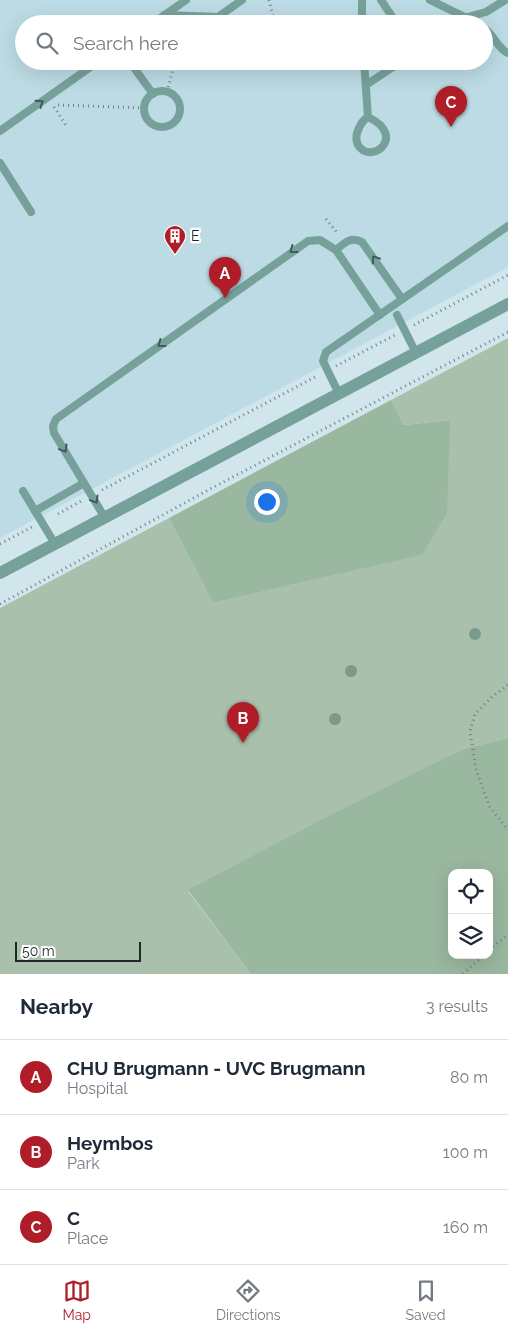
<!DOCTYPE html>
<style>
body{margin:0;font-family:Raleway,sans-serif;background:#f6f6f7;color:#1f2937}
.controls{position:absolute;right:15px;bottom:15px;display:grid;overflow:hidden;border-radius:10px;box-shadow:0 5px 20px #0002}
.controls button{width:45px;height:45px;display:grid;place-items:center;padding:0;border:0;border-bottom:1px solid #e0e1e3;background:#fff;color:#1f2937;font:25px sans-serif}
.scale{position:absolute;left:15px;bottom:12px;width:126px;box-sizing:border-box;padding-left:5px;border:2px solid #1f2729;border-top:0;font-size:14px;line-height:18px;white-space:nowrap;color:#1f2729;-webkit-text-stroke:4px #fff;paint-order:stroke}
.you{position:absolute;left:266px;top:501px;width:18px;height:18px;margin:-12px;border:4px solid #fff;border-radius:50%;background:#1a73e8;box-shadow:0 0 0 8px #1a73e833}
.badge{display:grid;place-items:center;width:32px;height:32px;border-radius:50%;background:#b01d29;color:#fff;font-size:16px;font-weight:700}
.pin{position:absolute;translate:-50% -41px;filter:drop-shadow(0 1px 2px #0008)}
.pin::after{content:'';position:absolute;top:26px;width:18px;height:15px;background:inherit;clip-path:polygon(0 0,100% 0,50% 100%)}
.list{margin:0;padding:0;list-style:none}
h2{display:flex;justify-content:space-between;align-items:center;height:65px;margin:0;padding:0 20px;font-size:21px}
h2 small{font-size:16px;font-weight:400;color:#747a83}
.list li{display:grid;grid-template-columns:32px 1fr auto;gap:15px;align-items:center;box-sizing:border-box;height:75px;padding:0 20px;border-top:1px solid #e0e1e3}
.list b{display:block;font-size:19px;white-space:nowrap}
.list p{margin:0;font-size:16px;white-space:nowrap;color:#747a83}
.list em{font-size:16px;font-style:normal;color:#747a83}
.icon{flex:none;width:28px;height:28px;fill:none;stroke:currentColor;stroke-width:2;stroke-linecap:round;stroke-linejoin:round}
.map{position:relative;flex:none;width:508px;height:974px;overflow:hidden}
.search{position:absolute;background:#fff;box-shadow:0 5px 20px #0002;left:15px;right:15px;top:15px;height:55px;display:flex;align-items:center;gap:12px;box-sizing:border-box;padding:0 18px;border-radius:28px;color:#747a83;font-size:19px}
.sheet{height:290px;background:#fff}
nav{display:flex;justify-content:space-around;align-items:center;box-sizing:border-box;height:70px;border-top:1px solid #e0e1e3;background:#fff;font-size:14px;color:#747a83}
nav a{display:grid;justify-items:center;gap:2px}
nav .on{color:#b01d29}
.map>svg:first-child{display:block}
.built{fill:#bcdbe4;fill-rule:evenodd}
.green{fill:#a8c0ac}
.forest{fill:#9ab79f;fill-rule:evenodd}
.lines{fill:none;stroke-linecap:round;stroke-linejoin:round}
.path{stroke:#728184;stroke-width:3;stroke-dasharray:1 4;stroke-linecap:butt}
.service{stroke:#76a19a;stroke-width:8}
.minor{stroke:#76a19a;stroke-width:12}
.tree{fill:#789b8b}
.oneway{stroke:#425856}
.labels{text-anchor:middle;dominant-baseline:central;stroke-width:4.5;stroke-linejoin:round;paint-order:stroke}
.poi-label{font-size:14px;fill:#1f2729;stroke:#fff;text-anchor:start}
</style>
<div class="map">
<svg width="508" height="974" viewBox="0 0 508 974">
<rect width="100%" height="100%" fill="#d0e6ec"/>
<path class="built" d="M 0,0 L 508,0 L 508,267 L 0,538 ZM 24,24 L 484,24 L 484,61 L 24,61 Z"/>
<polygon class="green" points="508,338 508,738 463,749 188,891 251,974 0,974 0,608 169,518 213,603 421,555 449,420 404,425 391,400"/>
<g class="forest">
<polygon points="391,400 404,425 450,420 447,513 422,555 213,603 169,518"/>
<path d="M 508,738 L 508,974 L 251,974 L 188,890 L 325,818 L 463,749 ZM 452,873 L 489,873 L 489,955 L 452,955 Z"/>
</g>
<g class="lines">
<g class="path">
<polyline points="269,0 275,24"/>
<polyline points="167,92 175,61"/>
<polyline points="58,105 145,108"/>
<polyline points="54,107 67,127"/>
<polyline points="326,219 338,234"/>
<polyline points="414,325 508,275"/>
<polyline points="336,366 395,335"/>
<polyline points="102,490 317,376"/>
<polyline points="58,514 83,500"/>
<polyline points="0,544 32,527"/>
<polyline points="0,604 212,488 508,332"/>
<polyline points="508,685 493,696 475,714 470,731 476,769 484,792 490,807 508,830"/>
<polyline points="489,950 508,934"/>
<polyline points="463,974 484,955"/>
</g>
<g class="service">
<polyline points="362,0 362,24"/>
<polyline points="381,0 397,24"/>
<polyline points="430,0 479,24"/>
<polyline points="164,15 218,17 242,0"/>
<polyline points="152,24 186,0"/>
<polyline points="457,24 467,17 486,12 505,0"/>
<path d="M 484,28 C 494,35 497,48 508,53"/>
<polyline points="129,61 153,94"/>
<polyline points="364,61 368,117"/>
<polyline points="366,85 402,61"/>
<circle cx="162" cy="109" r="18"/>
<path d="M 368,117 C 408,136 371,166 358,145 C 356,141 356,137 357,133 C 359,127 363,120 368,117 Z"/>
<polyline points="0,131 99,61"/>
<polyline points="0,163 31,212"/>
<path d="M 336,250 C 344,243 351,236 362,242 L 402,299"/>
<polyline points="397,315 416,353"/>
<polyline points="339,394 323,361 326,352 508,226"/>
<polyline points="23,491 55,544"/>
<polyline points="35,511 84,483"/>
<polyline points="105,518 54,433 53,426 56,419 308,241 320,240 336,250 380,315"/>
</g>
<polyline class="minor" points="0,573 508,304"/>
</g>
<g class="tree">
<circle cx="475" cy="634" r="6"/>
<circle cx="351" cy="671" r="6"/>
<circle cx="335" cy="719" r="6"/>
</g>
<defs><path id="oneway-chevron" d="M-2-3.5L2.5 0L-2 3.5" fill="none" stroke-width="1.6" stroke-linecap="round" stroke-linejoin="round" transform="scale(1.25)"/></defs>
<g class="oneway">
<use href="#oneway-chevron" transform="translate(40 103) rotate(-35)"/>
<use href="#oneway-chevron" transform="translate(293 250) rotate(144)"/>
<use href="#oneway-chevron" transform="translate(375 259) rotate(-124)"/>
<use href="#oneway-chevron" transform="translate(161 344) rotate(144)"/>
<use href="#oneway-chevron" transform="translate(64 449) rotate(59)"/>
<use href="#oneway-chevron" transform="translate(95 500) rotate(59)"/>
</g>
<defs>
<g id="building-pin" transform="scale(1.125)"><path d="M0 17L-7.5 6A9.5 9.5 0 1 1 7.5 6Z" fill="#b01d29" stroke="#fff"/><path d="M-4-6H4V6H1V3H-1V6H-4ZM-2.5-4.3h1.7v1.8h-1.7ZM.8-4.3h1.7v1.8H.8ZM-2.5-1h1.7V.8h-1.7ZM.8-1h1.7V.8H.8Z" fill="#fff"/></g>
</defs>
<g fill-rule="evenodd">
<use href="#building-pin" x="175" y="236"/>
</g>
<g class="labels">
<g class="poi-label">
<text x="191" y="236">E</text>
</g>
</g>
</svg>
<div class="controls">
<button><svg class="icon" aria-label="locate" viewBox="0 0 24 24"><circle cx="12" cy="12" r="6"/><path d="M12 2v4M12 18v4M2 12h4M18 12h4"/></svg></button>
<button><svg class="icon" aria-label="layers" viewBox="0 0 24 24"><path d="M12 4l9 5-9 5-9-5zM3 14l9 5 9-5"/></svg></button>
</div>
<div class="scale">50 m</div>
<div class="you"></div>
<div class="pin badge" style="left:225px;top:298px">A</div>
<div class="pin badge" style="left:243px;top:743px">B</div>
<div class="pin badge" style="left:451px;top:127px">C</div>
<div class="search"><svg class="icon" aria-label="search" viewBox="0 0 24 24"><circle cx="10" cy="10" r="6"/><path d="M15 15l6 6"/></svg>Search here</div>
</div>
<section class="sheet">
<h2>Nearby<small>3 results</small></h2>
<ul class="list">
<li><span class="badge">A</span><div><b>CHU Brugmann - UVC Brugmann</b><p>Hospital</p></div><em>80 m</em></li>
<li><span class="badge">B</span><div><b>Heymbos</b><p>Park</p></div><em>100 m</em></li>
<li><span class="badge">C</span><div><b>C</b><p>Place</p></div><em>160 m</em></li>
</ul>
</section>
<nav>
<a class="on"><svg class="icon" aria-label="map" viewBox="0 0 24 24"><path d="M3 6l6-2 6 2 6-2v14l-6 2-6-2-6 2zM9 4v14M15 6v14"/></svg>Map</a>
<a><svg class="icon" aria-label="directions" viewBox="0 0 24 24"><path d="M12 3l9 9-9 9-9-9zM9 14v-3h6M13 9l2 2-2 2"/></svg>Directions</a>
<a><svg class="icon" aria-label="saved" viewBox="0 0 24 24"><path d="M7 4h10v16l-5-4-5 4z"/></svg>Saved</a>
</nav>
